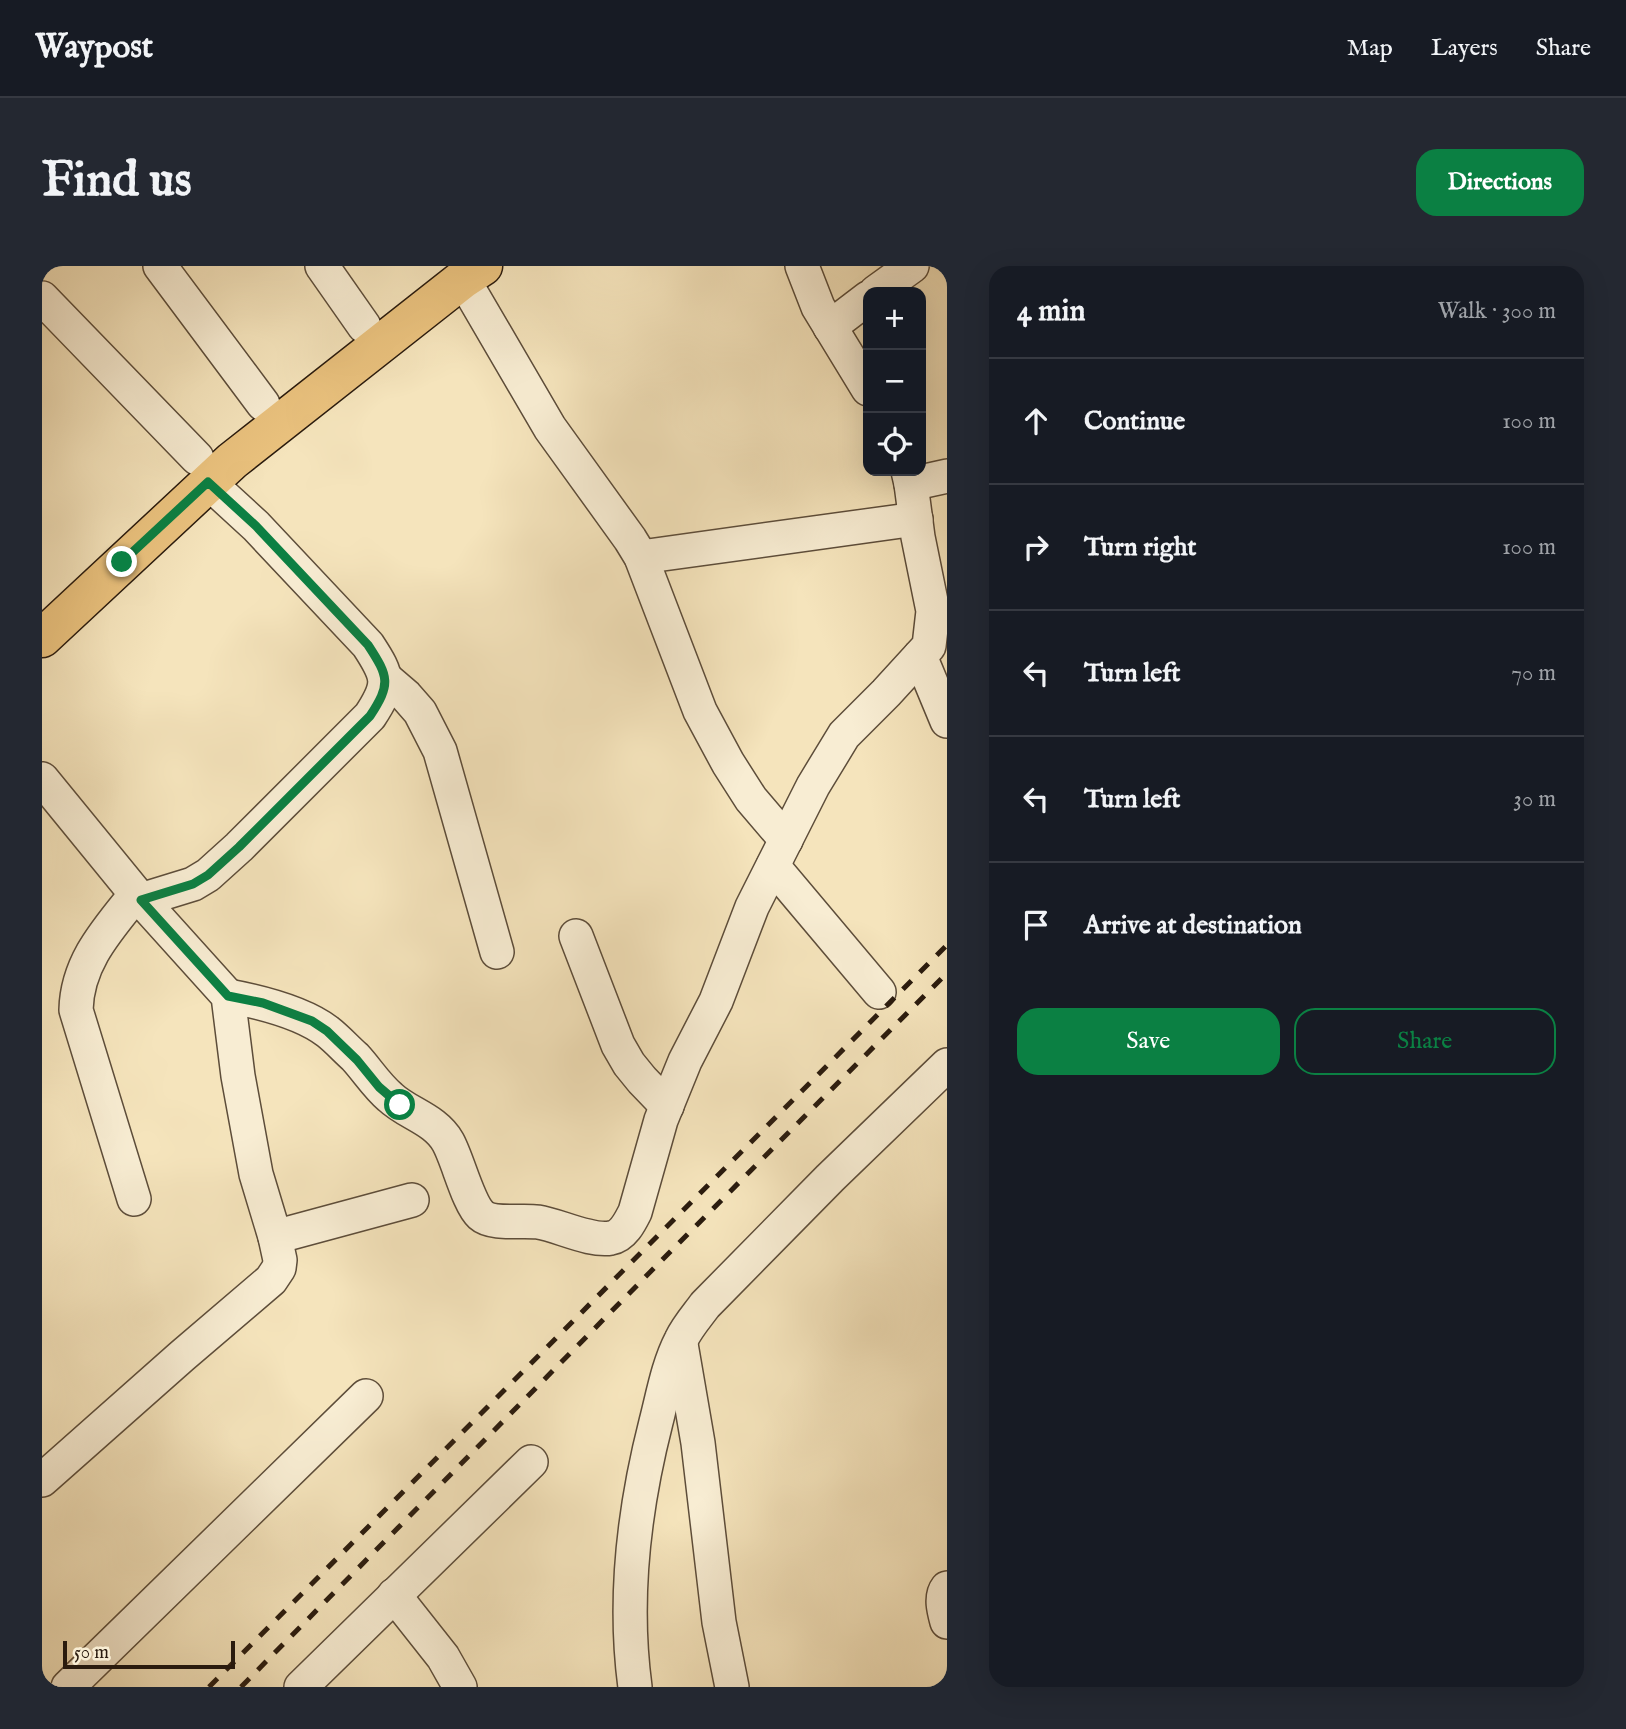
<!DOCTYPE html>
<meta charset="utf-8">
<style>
body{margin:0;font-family:"IM FELL English",serif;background:#242831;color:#f1f3f6}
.controls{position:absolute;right:21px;top:21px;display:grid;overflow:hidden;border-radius:14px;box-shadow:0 7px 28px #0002}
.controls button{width:63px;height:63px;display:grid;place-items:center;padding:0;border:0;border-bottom:2px solid #363941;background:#171b24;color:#f1f3f6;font:35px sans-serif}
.scale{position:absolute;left:21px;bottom:18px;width:172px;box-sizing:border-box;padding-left:7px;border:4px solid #2a1b0e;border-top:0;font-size:19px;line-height:24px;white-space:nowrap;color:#2a1b0e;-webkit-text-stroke:5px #f8edd3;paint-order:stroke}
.stop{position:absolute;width:21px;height:21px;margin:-16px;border:5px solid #0b8043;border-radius:50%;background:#fff}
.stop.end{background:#0b8043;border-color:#fff;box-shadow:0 2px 7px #0008}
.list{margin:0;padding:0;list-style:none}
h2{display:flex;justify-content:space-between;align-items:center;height:91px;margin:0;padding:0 28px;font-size:30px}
h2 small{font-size:23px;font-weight:400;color:#9ea1a6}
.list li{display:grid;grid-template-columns:46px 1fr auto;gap:21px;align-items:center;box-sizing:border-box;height:126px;padding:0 28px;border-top:2px solid #363941}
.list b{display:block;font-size:26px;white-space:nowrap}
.list em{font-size:23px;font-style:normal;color:#9ea1a6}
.actions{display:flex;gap:14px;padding:21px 28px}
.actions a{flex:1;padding:16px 0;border:2px solid #0b8043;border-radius:21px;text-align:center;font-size:24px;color:#0b8043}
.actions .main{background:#0b8043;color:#fff}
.icon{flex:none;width:38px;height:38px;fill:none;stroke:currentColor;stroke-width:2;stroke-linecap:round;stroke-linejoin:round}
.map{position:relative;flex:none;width:905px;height:1421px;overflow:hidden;border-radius:21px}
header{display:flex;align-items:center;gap:42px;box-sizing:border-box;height:98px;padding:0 35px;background:#171b24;border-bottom:2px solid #363941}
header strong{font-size:33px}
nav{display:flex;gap:38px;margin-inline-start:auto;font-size:24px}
.intro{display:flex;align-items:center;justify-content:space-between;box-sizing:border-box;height:168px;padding:0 42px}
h1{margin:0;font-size:49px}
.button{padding:18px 32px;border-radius:21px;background:#0b8043;color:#fff;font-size:24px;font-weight:700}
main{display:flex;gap:42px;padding:0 42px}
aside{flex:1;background:#171b24;border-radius:21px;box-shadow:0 7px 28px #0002}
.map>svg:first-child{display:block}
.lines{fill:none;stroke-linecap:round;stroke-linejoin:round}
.minor-casing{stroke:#5d4d3a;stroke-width:36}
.major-casing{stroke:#2a1b0e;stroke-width:41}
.minor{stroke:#f8edd3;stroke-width:33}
.major{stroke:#eac27e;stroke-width:38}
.rail{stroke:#2a1b0e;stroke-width:5;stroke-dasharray:12 12;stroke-linecap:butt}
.route{stroke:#0b8043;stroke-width:9}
</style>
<header>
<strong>Waypost</strong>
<nav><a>Map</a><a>Layers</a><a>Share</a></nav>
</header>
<div class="intro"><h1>Find us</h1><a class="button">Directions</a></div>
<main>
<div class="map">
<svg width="905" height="1421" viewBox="0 0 905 1421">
<rect width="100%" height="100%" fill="#f5e4bc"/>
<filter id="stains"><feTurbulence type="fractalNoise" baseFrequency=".00286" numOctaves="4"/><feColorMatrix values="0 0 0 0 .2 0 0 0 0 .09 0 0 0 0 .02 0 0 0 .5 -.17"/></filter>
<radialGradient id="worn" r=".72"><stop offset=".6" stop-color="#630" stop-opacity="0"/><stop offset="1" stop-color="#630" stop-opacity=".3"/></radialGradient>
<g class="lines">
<g class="minor-casing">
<g id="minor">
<polyline points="118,0 221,138"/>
<polyline points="280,0 322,60"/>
<polyline points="760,0 776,41 826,123"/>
<polyline points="421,13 508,162 588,273 599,291 658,445 686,497 709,533 744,574"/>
<polyline points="834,26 870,0"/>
<polyline points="0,32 155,192"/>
<polyline points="788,61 826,32"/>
<polyline points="869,218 905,210"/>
<polyline points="599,291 874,253"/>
<polyline points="878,390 905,455"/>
<polyline points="343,412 364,430 378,446 398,485 455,686"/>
<polyline points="0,513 94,628 186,730 196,810 214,908 233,971 238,994 237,1002 229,1014 140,1090 0,1214"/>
<polyline points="731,600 837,726"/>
<path d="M 99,634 L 151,618 L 166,609 L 197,581 L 328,450 C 349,418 347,411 326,379 L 214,260 L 166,216"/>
<polyline points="534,670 576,779 587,798 600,814 625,840"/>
<path d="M 186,730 C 218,736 260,746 286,766 C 295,773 304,783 313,791 C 325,804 334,819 348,831 C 366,848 393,853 406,876 C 416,894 426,937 439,949 C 450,959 480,954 496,956 C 516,959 549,976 569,972 C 581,970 588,956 593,946 L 619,854 L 643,795 L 674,735 L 710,641 L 771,520 L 802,469 L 844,427 L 887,380 L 891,345 L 876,271 L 869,218 L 866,205"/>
<path d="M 92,933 L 34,744 C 35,696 66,663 94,628"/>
<polyline points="233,971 370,934"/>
<polyline points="639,1078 656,1177 677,1356 690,1421"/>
<path d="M 905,1322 C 898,1331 902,1345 905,1356"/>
<polyline points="352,1329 401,1391 418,1421"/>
<polyline points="26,1421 324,1130"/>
<polyline points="259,1421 489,1196"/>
<path d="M 593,1421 C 581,1332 592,1242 614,1156 C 621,1129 626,1099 639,1074 C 645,1061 655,1050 663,1039 L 788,912 L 905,799"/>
</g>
</g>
<g class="major-casing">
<polyline id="major" points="0,372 190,195 421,13 441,0"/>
</g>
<use href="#minor" class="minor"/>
<use href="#major" class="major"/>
<g class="rail">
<polyline points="167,1421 905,679"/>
<polyline points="199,1421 625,989 905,707"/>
</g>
</g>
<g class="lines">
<path class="route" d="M 80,296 L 166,216 L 214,260 L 326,379 C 347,411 349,418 328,450 L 197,581 L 166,609 L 151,618 L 99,634 L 186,730 L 221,737 L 270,755 L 285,765 L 315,794 L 337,821 L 358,839"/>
</g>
<rect width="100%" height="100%" filter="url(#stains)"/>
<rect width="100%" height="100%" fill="url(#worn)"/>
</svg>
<div class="controls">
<button>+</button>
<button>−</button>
<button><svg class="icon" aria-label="locate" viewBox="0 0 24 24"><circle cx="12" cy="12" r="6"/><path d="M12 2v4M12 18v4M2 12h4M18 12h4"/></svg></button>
</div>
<div class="scale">50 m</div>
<div class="stop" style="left:358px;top:839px"></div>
<div class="stop end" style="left:80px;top:296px"></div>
</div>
<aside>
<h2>4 min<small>Walk · 300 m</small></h2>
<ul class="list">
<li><svg class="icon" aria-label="ahead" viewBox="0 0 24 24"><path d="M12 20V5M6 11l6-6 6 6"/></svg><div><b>Continue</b></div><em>100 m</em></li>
<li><svg class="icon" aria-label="right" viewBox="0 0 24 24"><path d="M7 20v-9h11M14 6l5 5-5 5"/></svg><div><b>Turn right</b></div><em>100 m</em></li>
<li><svg class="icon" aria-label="left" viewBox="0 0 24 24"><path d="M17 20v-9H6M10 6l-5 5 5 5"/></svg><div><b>Turn left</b></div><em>70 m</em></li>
<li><svg class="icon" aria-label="left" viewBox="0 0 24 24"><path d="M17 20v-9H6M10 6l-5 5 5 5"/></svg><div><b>Turn left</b></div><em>30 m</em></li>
<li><svg class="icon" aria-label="arrive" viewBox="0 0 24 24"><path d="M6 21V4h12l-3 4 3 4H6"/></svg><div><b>Arrive at destination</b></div></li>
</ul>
<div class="actions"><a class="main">Save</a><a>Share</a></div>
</aside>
</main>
